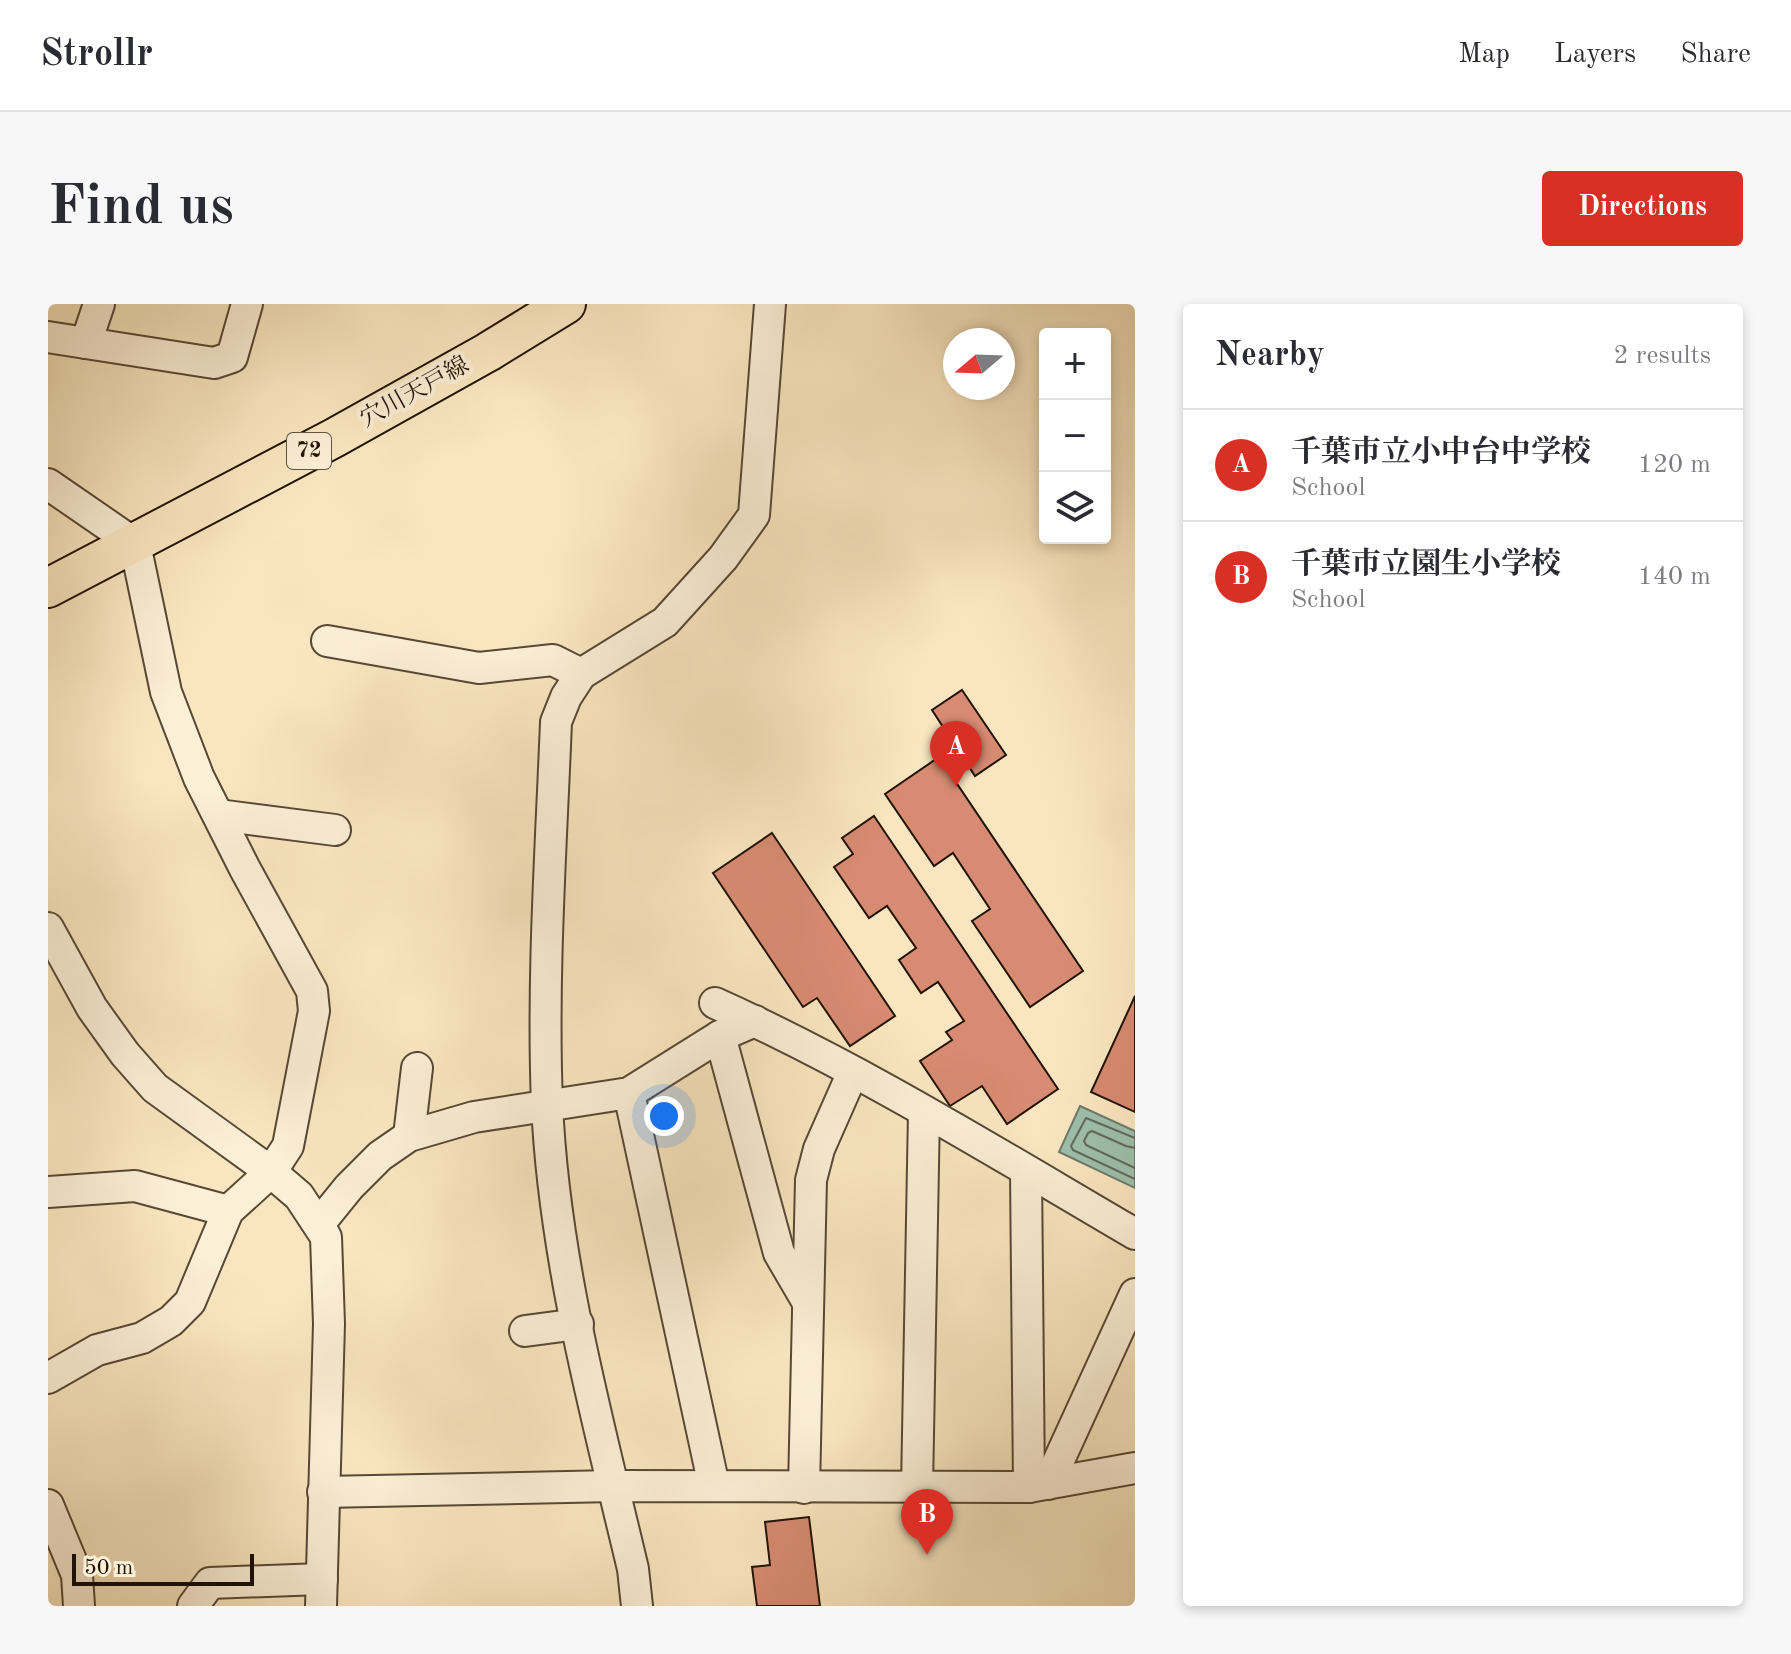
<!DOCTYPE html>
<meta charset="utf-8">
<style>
body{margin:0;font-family:"Old Standard TT","Noto Serif JP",serif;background:#f7f7f7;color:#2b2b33}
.controls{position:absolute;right:24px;top:24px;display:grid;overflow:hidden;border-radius:8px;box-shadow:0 4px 12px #0003}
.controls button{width:72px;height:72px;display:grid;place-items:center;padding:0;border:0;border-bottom:2px solid #e1e1e2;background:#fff;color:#2b2b33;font:40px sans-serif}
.compass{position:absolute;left:895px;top:24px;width:72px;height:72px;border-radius:50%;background:#fff;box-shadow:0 4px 12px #0003;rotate:251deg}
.scale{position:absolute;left:24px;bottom:20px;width:182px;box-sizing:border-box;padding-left:8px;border:4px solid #211307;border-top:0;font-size:22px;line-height:28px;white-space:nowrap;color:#211307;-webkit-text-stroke:6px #fbefd6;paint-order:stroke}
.you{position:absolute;left:616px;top:812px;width:28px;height:28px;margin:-20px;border:6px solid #fff;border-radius:50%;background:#1a73e8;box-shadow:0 0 0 12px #1a73e833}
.badge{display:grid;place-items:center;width:52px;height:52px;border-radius:50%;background:#d93025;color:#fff;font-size:26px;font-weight:700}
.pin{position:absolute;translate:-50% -66px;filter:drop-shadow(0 2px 4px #0008)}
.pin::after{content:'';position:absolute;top:42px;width:28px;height:24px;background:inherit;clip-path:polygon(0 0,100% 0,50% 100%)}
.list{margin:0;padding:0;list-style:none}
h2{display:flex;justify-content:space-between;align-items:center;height:104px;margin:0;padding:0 32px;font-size:34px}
h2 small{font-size:26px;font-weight:400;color:#7c7c81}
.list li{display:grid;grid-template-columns:52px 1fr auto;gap:24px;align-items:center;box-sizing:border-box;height:112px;padding:0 32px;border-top:2px solid #e1e1e2}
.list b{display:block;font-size:30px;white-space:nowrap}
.list p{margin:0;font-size:26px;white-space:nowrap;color:#7c7c81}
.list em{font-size:26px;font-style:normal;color:#7c7c81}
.icon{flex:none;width:44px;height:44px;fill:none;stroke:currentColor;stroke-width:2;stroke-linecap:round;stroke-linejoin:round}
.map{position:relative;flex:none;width:1087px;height:1302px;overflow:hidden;border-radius:8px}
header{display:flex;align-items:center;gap:48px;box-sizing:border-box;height:112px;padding:0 40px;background:#fff;border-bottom:2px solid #e1e1e2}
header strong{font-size:38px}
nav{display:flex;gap:44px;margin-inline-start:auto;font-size:28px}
.intro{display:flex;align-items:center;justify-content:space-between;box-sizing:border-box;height:192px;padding:0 48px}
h1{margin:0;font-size:56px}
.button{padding:20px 36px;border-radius:8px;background:#d93025;color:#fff;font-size:28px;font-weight:700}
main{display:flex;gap:48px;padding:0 48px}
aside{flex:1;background:#fff;border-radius:8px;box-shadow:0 4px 12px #0003}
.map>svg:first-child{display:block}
.water{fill:#9ec0ad;stroke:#6c7b6b;stroke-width:2}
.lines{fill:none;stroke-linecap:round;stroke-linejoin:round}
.shore{stroke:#606a5a;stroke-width:2}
.building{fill:#d78b72;stroke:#211307;stroke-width:2}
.minor-casing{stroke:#574835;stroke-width:34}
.major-casing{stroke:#211307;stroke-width:42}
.minor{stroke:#fbefd6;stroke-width:30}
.major{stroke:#f9e6c0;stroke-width:38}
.labels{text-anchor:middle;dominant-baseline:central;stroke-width:8;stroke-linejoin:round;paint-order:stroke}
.shield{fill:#fbefd6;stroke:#625545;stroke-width:2}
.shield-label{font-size:22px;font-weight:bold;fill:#211307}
.street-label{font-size:24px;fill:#211307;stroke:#fbefd6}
</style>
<header>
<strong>Strollr</strong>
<nav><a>Map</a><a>Layers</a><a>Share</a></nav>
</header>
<div class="intro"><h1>Find us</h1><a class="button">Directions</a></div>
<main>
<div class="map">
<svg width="1087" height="1302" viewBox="0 0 1087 1302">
<rect width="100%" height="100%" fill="#f9e6c0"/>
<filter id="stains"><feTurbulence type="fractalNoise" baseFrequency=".0025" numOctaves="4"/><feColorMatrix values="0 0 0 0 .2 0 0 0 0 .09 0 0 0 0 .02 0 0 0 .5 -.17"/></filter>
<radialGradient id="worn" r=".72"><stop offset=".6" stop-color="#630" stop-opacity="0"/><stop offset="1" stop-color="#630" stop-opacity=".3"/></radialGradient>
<polygon class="water" points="1032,802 1087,827 1087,884 1011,848"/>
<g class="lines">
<g class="shore">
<polyline points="1087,834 1038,814 1023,842 1025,846 1087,875"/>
<polyline points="1087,844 1078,842 1044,827 1040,829 1036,837 1038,841 1087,864"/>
</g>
</g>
<g class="building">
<polygon points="914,386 958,451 927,472 884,406"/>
<polygon points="891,453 1035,667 982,703 924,617 942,605 905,549 886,562 837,490"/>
<polygon points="826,512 1010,785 959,820 934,782 902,802 872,757 904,736 898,728 916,717 890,678 873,689 851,656 868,644 839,602 821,614 786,563 805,550 794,534"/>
<polygon points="724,529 847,712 802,742 769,694 755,703 665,569"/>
<polygon points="1087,692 1087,808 1043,788"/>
<polygon points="761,1213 772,1302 709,1302 704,1263 722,1261 717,1218"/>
</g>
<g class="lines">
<g class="minor-casing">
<g id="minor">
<polyline points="0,33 166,59 184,53 199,0"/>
<polyline points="38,39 51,0"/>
<polyline points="0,180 87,240 118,388 151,474 197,565 264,687 266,707 240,842 223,868 180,907 142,998 123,1017 94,1034 49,1046 0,1074"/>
<polyline points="279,337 431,364 505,356 533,370 617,318 675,254 706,211 722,0"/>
<path d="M 533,370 L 518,393 L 508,418 C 503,545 494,673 499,800 C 506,957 549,1113 585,1265 L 589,1302"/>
<polyline points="170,511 287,526"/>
<polyline points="0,624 44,704 77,750 107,784 223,868 251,892 278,933 281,1020 273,1302"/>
<path d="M 667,699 C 812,764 950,850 1087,930"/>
<polyline points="672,732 731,949 759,997"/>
<polyline points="581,789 666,1182"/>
<polyline points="361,832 369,764"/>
<polyline points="978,867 981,1183"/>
<polyline points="0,888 87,882 180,907"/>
<polyline points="271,920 301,883 332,852 361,832 426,813 581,789 672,732 707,717"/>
<polyline points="477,1027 530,1020"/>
<polyline points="1000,1180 1087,990"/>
<polyline points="756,1184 763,876 771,845 805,768"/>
<polyline points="869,1184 876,808"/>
<polyline points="275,1188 566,1182 981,1183 1087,1164"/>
<polyline points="0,1201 29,1271 31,1302"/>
<polyline points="145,1302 162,1279 274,1275"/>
</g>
</g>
<g class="major-casing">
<polyline id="major" points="0,284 286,134 440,48 518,0"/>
</g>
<use href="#minor" class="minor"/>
<use href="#major" class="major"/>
</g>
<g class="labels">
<rect class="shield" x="239" y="129" width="44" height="36" rx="6"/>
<g class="shield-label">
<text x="261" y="147">72</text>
</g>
<g class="street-label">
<text transform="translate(367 89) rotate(-29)">穴川天戸線</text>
</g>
</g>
<rect width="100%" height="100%" filter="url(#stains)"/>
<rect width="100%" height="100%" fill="url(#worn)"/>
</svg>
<div class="controls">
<button>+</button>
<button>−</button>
<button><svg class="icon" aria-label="layers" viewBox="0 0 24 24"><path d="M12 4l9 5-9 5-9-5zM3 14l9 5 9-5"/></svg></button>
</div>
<svg class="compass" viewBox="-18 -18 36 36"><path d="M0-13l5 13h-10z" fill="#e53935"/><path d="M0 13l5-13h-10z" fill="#7c7c81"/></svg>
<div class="scale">50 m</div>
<div class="you"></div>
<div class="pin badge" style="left:908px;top:483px">A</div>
<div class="pin badge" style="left:879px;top:1251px">B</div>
</div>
<aside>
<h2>Nearby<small>2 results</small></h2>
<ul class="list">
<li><span class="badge">A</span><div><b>千葉市立小中台中学校</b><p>School</p></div><em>120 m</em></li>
<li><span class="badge">B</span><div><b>千葉市立園生小学校</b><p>School</p></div><em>140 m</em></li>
</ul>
</aside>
</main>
